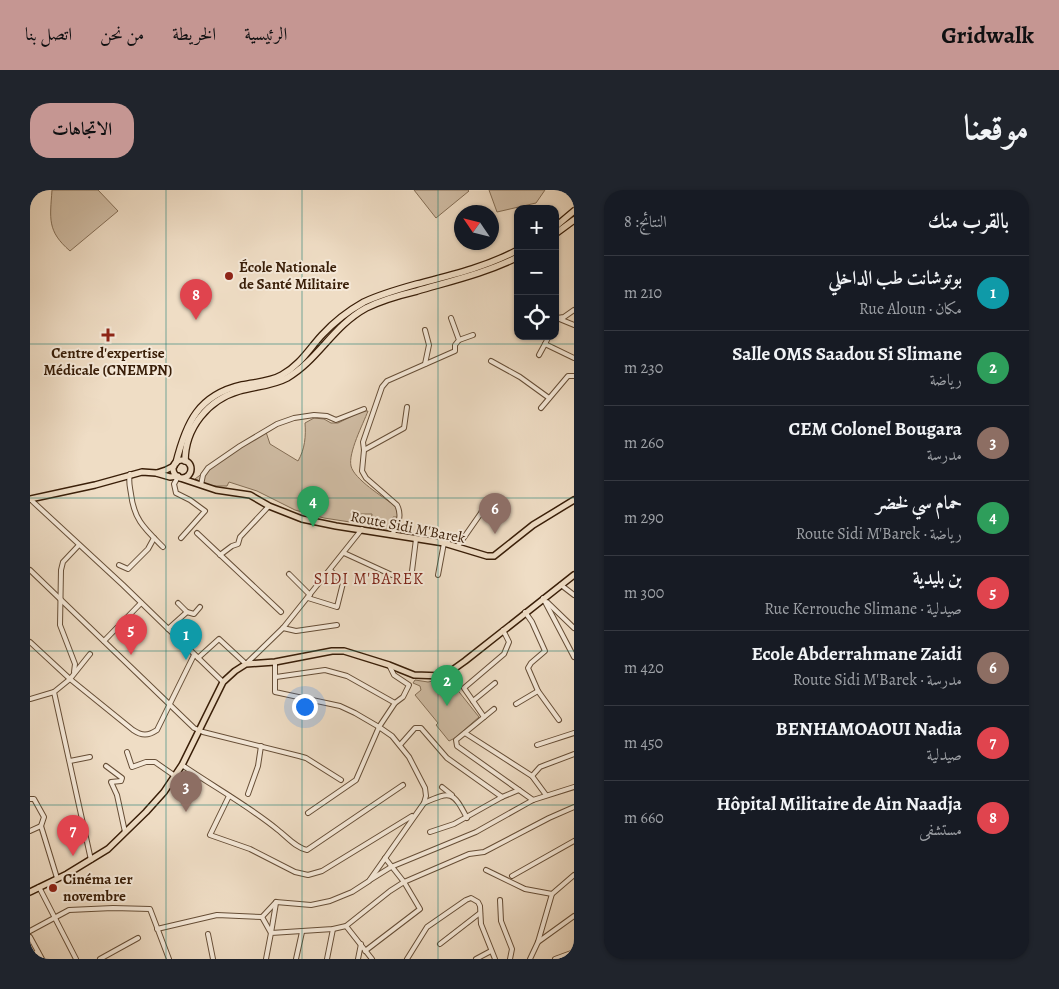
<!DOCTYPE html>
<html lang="ar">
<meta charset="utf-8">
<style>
body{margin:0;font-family:Alegreya,Amiri,serif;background:#20242c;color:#f1f3f6;direction:rtl}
.controls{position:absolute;right:15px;top:15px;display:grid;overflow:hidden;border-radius:10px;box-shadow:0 1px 4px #0004}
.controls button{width:45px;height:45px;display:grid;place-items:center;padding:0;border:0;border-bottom:1px solid #363941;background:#171b24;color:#f1f3f6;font:25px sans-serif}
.compass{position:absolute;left:424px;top:15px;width:45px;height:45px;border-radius:50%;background:#171b24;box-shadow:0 1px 4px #0004;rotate:305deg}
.you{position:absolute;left:274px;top:516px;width:18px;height:18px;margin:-12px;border:4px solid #fff;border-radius:50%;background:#1a73e8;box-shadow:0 0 0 8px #1a73e833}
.badge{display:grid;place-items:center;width:32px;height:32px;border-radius:50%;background:#c59692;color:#fff;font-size:16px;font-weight:700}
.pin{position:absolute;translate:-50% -41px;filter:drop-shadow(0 1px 2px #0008)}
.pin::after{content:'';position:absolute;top:26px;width:18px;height:15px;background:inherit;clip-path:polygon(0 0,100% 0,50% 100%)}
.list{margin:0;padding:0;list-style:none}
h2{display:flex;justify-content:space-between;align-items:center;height:65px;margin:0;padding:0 20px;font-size:21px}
h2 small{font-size:16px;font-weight:400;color:#9ea1a6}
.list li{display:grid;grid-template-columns:32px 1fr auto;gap:15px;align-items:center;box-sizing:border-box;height:75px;padding:0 20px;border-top:1px solid #363941}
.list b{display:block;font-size:19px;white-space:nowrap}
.list p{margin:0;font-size:16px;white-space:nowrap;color:#9ea1a6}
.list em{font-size:16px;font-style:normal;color:#9ea1a6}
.icon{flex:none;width:28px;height:28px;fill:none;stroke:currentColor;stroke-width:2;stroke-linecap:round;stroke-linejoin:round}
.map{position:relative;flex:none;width:544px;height:769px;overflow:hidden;direction:ltr;border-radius:20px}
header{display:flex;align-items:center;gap:30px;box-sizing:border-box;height:70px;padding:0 25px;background:#c59692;color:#111}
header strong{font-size:24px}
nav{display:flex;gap:28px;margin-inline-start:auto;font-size:18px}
.intro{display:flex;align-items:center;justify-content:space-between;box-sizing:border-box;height:120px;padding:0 30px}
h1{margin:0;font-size:35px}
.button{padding:12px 22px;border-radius:20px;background:#c59692;color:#111;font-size:18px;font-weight:700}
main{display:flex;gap:30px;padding:0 30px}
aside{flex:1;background:#171b24;border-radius:20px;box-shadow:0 1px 4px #0004}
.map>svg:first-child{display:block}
.green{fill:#d0bda5;stroke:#846e56}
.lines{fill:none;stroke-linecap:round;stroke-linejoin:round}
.minor-casing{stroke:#664e37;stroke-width:6}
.major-casing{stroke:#391e08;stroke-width:8}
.highway-casing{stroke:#391e08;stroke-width:8}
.minor{stroke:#f5e9d9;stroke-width:4}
.major{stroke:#efddc5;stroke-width:5}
.highway{stroke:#efddc5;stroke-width:5.5}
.grid{fill:none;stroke:#0f766e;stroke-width:1;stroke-opacity:0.55}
.poi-dot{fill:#8f2418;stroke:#f5e9d9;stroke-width:2}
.labels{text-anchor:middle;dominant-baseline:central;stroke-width:4;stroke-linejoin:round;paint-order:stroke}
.poi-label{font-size:15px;font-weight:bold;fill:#391e08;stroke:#f5e9d9;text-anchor:start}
.street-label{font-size:15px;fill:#391e08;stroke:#f5e9d9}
.neighbourhood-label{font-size:16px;letter-spacing:1px;fill:#7a1f14;stroke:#f5e9d9}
</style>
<header>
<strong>Gridwalk</strong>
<nav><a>الرئيسية</a><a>الخريطة</a><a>من نحن</a><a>اتصل بنا</a></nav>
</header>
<div class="intro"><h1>موقعنا</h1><a class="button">الاتجاهات</a></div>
<main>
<aside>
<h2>بالقرب منك<small>النتائج: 8</small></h2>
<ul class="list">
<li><span class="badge" style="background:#0f9aa8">1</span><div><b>بوتوشانت طب الداخلي</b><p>مكان · Rue Aloun</p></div><em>210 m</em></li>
<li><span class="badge" style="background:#2e9e5b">2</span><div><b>Salle OMS Saadou Si Slimane</b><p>رياضة</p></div><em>230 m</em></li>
<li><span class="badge" style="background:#8d6e63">3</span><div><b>CEM Colonel Bougara</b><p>مدرسة</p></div><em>260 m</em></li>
<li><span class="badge" style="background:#2e9e5b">4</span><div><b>حمام سي لخضر</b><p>رياضة · Route Sidi M'Barek</p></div><em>290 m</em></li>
<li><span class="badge" style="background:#e0444e">5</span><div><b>بن بليدية</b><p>صيدلية · Rue Kerrouche Slimane</p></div><em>300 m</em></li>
<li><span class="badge" style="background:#8d6e63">6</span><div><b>Ecole Abderrahmane Zaidi</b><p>مدرسة · Route Sidi M'Barek</p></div><em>420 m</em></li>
<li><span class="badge" style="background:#e0444e">7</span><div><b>BENHAMOAOUI Nadia</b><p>صيدلية</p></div><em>450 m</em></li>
<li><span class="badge" style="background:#e0444e">8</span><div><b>Hôpital Militaire de Ain Naadja</b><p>مستشفى</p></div><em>660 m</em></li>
</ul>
</aside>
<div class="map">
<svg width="544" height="769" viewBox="0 0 544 769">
<rect width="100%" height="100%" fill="#efddc5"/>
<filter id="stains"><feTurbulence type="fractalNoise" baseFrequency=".004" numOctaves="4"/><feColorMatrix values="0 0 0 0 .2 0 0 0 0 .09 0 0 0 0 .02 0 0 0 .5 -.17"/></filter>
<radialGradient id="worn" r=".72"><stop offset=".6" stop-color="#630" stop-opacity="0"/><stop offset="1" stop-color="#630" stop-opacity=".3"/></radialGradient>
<g class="green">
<path d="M 22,0 L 68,0 L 88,21 L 40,61 C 17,41 20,29 22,0 Z"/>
<polygon points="384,0 438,0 439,1 406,28"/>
<polygon points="459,0 515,0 506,13 467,22"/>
<path d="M 332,221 L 338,221 C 333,234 318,263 321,276 C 324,289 353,307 364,315 L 367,320 L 368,327 L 363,327 L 361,341 L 340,338 L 342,324 L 323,324 L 320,332 L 294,328 L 265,320 L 227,301 L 199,292 L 197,296 L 181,296 L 165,289 L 186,273 L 236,242 L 240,254 L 268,271 C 275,259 276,246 275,233 L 284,228 L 294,229 L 301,233 L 308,233 Z"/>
<polygon points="418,488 449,527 425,548 419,551 406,535 408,533 385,505 391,500 390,496 383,493 385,490 398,492"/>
</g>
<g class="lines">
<g class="minor-casing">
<g id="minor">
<polyline points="527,128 534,127 544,120"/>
<polyline points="525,132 527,128 544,135"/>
<polyline points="519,146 515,154 544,168"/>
<polyline points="429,150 443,145"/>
<polyline points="509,165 515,154"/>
<polyline points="461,171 490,187 519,208"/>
<polyline points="395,174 399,155 395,140"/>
<polyline points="511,218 538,186 544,186"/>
<polyline points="334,260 374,238 377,217"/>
<path d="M 100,284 C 98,291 100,297 101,304 C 104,330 115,339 133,357"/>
<polyline points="148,287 144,294 146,303 160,310 175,321 151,348"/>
<polyline points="171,295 173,285 178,278 210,256 247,234 264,228 284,225 297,226 306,230 334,219"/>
<polyline points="0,309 93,395 193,492"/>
<polyline points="167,343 251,422"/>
<path d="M 362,345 C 367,335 373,327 367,315 L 336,288 L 332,281 L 334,260 L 333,252 L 352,197 L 357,191 L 425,161 L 425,155 L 429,150 L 421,128"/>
<polyline points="428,356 451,323 456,310"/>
<polyline points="314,363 362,385"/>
<polyline points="190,365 202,356 208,354 210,347 239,316"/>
<polyline points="89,375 98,379 118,359 124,348"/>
<polyline points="0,380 164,538 173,542 269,566 276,568 311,590"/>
<polyline points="382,381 386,349"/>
<polyline points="259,384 280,405"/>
<polyline points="408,385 414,353"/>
<polyline points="531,395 544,405"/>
<polyline points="278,408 307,417 313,393 300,380"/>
<polyline points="513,408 544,467"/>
<polyline points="517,412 544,438"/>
<polyline points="148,413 157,422 164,424 170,417"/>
<polyline points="495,422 502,432 515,461 501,473 498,478 508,501 529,530"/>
<polyline points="253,438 266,441 307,435"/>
<polyline points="138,439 157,422"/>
<polyline points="74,451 111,413"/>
<path d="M 0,452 L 40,489 L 103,540 C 112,546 118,546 127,540 L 164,465"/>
<polyline points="60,464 40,489 24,502 61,670"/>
<polyline points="168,468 189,449 216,474 253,438 332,339"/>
<polyline points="245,472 245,502 310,516 325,523 349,537 365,513 373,507 379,495 364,485 359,475"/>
<polyline points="44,482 45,474 30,435 31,380 33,372 49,355"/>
<polyline points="246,487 295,480 317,486 365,513"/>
<polyline points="0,509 24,502"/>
<polyline points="443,511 465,493"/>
<polyline points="486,514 508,501"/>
<polyline points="464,519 426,550 427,556 503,610"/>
<polyline points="454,527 434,498 474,464 479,452 473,440"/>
<polyline points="435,543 502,586 516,605"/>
<polyline points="370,555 385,538 391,538 417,568 472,607"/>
<polyline points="507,555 544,543"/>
<polyline points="97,562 102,577 116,572 125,572 145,586"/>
<polyline points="40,571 60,567"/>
<path d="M 152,575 C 184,597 219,616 248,640 C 257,647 266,658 277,660 L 373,595"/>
<polyline points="76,576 92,588 91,591 81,592 87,605 95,642"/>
<polyline points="502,586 510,577 544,564"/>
<polyline points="412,597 422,605"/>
<polyline points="218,604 228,576 231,556"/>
<polyline points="199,606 180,645 220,659 265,682 278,685 292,681 382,626"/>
<polyline points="0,609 4,609 14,627 11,636"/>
<path d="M 394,613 C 421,601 423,601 437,628"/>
<polyline points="0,641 11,636 27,688"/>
<polyline points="400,642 424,634 472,607 489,600"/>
<polyline points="456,680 495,699 522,704"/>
<polyline points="482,686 544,651"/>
<polyline points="340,690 361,677 446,642 503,610 544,597"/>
<polyline points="9,697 46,769"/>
<polyline points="470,710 471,731 482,759 480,769"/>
<polyline points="246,712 281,715 300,711 322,702 339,691 394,613 396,606 395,598 379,567 362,546 349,537 326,590 278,623"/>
<polyline points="232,727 241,743"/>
<polyline points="316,736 342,769"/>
<polyline points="127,739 187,725 232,727 246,712"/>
<polyline points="0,741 39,720 83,718 120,719 139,769"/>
<polyline points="241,743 246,713"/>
<polyline points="178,744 183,769"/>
<polyline points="0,747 12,769"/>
<polyline points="508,752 544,726"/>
<polyline points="410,754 450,723"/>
<polyline points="335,761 390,719 374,692 355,668"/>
<polyline points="0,766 8,762"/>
<polyline points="70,769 108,748"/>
<polyline points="236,769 241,743 303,739 316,736 360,701 374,692 439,664 454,662 519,628 544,617"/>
<polyline points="266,769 272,742"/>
<polyline points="297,769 303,739"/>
<polyline points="328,769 331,754"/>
<polyline points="377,769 397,737 436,710 441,708 448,712 450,716 451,734 465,769"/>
<polyline points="446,769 461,761"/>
<polyline points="500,769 508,752 522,704 544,685"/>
<polyline points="525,769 544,762"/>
</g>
</g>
<g class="major-casing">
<g id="major">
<circle cx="152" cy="279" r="9"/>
<polyline points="127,283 136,280 144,276"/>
<polyline points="150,288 186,300 220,305 239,316 272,329 306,336 414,353 457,366 464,366 503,335 544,310"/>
<polyline points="0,309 65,295 112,282 126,283 140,287 148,286"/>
<polyline points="0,702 37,684 78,659 116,622 134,602 152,575 193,492 205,481 216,474 245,472 302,461 314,461 359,475 384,485 414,486 435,471 544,385"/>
</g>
</g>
<g class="highway-casing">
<g id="highway">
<polyline points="525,37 544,21"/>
<polyline points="525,44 544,30"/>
<path d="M 155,271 C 155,238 178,210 209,201 C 226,196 242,196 257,188 C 288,170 303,136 336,118 C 352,110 370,105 387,101 C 421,91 456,83 488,67"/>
<path d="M 146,273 C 156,233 168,205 212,195 C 226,192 240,192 252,185 C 270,175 279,159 292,145 C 304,132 318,121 334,112 C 351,104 369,99 387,94 C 422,85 456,77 488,60"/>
</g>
</g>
<use href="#minor" class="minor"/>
<use href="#major" class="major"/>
<use href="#highway" class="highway"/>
</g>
<path class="grid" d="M 136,0 L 136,769M 272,0 L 272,769M 408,0 L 408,769M 0,154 L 544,154M 0,308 L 544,308M 0,461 L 544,461M 0,615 L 544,615"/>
<g class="poi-dot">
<circle cx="199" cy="86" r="5"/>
<path d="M75.5 137.5h5v5h5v5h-5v5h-5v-5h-5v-5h5z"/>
<circle cx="23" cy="698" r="5"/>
</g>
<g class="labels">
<g class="poi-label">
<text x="209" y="77">École Nationale<tspan x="209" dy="17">de Santé Militaire</tspan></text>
<text x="78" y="163" text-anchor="middle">Centre d'expertise<tspan x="78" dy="17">Médicale (CNEMPN)</tspan></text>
<text x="33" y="689">Cinéma 1er<tspan x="33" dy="17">novembre</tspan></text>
</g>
<g class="street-label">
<text transform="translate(378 337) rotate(11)">Route Sidi M'Barek</text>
</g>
<g class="neighbourhood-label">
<text x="339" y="389">SIDI M'BAREK</text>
</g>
</g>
<rect width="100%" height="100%" filter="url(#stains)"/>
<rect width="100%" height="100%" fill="url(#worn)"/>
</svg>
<div class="controls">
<button>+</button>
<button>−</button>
<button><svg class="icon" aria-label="locate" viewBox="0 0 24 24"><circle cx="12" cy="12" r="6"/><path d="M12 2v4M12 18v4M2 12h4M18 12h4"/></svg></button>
</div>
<svg class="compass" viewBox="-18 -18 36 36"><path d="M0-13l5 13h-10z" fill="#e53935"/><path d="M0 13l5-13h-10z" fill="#9ea1a6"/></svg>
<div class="you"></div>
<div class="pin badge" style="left:156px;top:470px;background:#0f9aa8">1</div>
<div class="pin badge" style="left:417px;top:516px;background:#2e9e5b">2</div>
<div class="pin badge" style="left:156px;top:622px;background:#8d6e63">3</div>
<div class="pin badge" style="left:283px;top:337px;background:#2e9e5b">4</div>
<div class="pin badge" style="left:101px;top:465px;background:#e0444e">5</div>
<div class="pin badge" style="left:465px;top:344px;background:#8d6e63">6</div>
<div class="pin badge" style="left:43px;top:666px;background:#e0444e">7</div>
<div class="pin badge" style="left:166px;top:130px;background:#e0444e">8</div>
</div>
</main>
